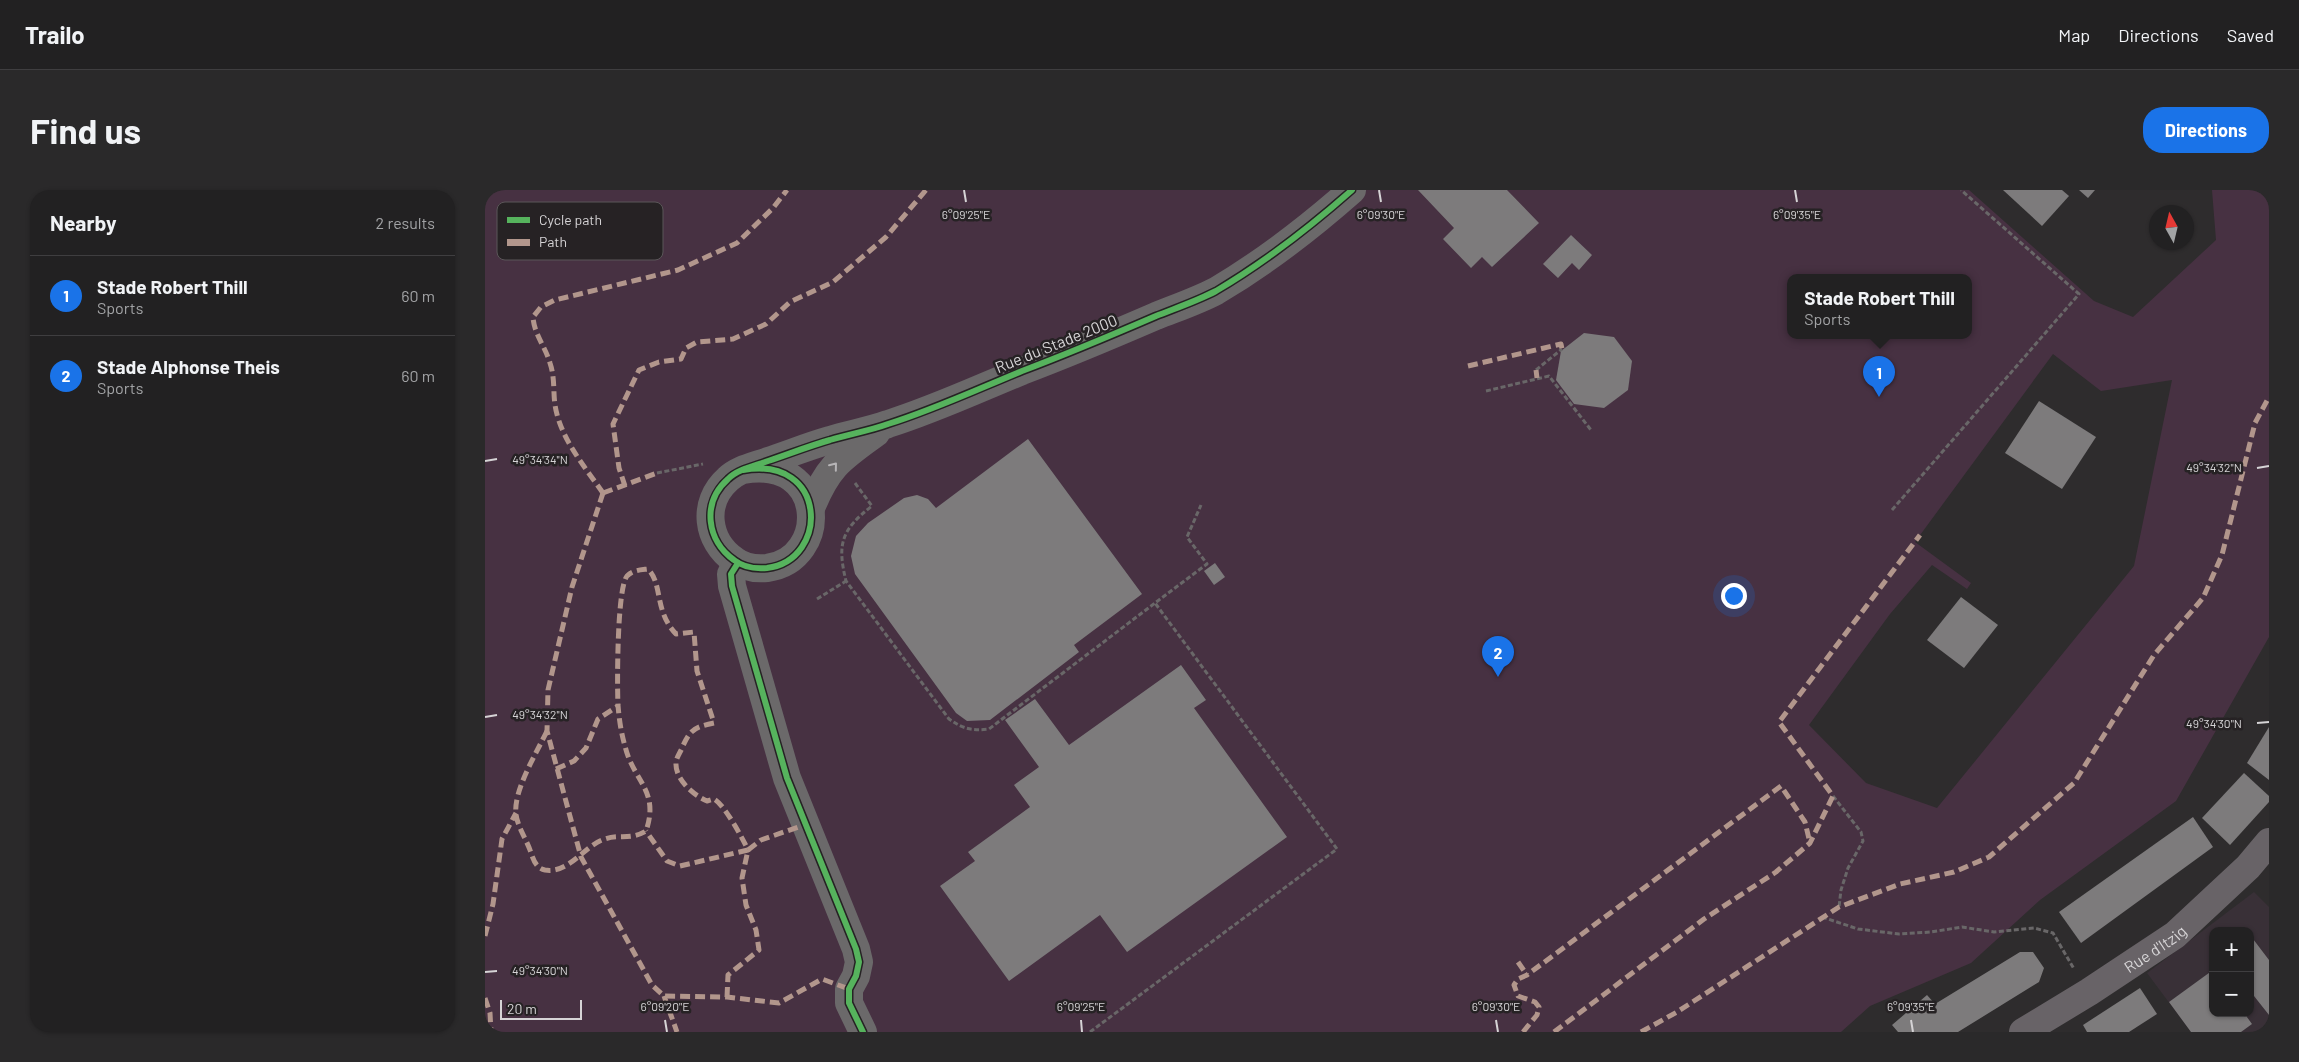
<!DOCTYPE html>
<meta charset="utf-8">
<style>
body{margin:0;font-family:Barlow,sans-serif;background:#2a292a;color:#f1f3f6}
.controls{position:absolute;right:15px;bottom:15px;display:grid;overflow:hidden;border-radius:10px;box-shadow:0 1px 4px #0004}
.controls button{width:45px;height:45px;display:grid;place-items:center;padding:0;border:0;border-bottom:1px solid #3f3e40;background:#222122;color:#f1f3f6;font:25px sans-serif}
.compass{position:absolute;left:1664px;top:15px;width:45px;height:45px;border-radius:50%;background:#222122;box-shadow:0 1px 4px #0004;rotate:352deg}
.scale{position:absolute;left:15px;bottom:12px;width:82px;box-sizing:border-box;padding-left:5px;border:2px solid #d6d4d6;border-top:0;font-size:14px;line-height:18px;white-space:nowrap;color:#d6d4d6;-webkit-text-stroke:4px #262224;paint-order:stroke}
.you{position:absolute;left:1248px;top:405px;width:18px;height:18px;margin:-12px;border:4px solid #fff;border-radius:50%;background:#1a73e8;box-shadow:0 0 0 8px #1a73e833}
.badge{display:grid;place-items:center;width:32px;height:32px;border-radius:50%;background:#1a73e8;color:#fff;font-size:16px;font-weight:700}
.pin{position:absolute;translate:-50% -41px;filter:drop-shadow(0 1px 2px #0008)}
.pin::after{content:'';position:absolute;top:26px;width:18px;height:15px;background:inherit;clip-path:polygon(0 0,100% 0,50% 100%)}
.popup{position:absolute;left:1302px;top:84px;width:185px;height:65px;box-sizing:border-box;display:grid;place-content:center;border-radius:10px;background:#222122;filter:drop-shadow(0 1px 4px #0005);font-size:16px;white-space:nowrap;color:#a2a3a5}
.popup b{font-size:19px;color:#f1f3f6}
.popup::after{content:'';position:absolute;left:50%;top:100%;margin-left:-10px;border:10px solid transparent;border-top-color:#222122}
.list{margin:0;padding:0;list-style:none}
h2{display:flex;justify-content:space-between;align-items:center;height:65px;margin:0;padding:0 20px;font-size:21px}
h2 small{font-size:16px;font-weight:400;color:#a2a3a5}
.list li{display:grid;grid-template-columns:32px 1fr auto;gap:15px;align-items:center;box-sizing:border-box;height:80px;padding:0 20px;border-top:1px solid #3f3e40}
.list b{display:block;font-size:19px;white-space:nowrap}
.list p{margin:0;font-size:16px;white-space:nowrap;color:#a2a3a5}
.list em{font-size:16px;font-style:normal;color:#a2a3a5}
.map{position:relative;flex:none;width:1784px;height:842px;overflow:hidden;border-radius:20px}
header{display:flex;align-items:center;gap:30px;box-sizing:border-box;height:70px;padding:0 25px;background:#222122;border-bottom:1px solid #3f3e40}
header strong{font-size:24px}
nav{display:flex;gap:28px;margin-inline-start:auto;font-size:18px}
.intro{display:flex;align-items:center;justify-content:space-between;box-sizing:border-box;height:120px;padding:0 30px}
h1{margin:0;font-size:35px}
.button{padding:12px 22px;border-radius:20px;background:#1a73e8;color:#fff;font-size:18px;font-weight:700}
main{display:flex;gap:30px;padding:0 30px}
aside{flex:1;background:#222122;border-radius:20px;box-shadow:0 1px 4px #0004}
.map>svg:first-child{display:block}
.built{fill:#393037;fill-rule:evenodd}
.green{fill:#473142;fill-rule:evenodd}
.building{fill:#7d7b7c}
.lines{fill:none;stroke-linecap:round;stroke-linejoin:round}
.path{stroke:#696768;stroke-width:3;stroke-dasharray:5 2.5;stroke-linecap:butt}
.minor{stroke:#6b696a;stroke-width:28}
.secondary{stroke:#686367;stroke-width:28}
.quiet{stroke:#b2968c;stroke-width:5;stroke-dasharray:10 5;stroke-linecap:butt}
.cycleway-casing{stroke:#262224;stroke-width:9}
.cycleway{stroke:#56b35d;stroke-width:6}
.oneway{stroke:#b6b4b6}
.ticks{fill:none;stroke:#d6d4d6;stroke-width:2}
.labels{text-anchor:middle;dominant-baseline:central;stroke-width:5;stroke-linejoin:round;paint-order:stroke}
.street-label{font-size:16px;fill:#d6d4d6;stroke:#262224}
.key{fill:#262224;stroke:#5b5759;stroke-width:1}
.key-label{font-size:14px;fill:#d6d4d6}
.ticks-label{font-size:12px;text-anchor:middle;fill:#d6d4d6;stroke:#262224;stroke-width:5;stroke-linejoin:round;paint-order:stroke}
</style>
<header>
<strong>Trailo</strong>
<nav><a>Map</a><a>Directions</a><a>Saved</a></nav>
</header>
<div class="intro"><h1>Find us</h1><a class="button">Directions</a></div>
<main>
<aside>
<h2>Nearby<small>2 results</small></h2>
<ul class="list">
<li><span class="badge">1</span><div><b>Stade Robert Thill</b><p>Sports</p></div><em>60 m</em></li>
<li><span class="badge">2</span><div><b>Stade Alphonse Theis</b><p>Sports</p></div><em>60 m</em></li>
</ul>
</aside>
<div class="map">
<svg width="1784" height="842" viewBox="0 0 1784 842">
<rect width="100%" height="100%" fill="#2e2c2d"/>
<path class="built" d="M 1769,702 L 1784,717 L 1784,842 L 1706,842 L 1662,783 ZM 1728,741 L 1765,741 L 1765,823 L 1728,823 Z"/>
<path class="green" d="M 0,0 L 1484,0 L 1609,111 L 1648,127 L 1731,50 L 1727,0 L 1784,0 L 1784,447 L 1691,611 L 1555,710 L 1486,773 L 1385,816 L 1356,842 L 0,842 ZM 1305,88 L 1483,88 L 1483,146 L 1305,146 ZM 1568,164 L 1616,201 L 1687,190 L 1649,376 L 1452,618 L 1381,593 L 1324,535 L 1405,424 L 1447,375 L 1482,399 L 1486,393 L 1430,352 Z"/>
<g class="building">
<polygon points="933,0 1022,0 1054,33 1007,77 997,67 986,78 958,49 969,38"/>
<polygon points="1518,0 1577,0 1584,6 1557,36"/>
<polygon points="1594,0 1610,0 1603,8"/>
<polygon points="1086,45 1107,65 1094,80 1087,73 1073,88 1058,74"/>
<polygon points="1099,143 1129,147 1147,171 1143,200 1119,218 1089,214 1071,190 1076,161"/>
<polygon points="1554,211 1611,247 1577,299 1520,263"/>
<polygon points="543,249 657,404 589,455 594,462 505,530 482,531 471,523 370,384 366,366 371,346 383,333 419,308 432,305 443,309 451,318"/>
<polygon points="730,373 740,387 729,395 719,381"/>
<polygon points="1476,407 1513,435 1479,478 1442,450"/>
<polygon points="696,475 721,510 709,518 802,647 642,762 615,725 524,791 455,696 490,671 483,662 545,617 529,595 554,577 520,530 550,509 584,555"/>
<polygon points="1784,537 1784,590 1762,573"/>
<polygon points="1759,583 1784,606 1784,612 1745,655 1717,628"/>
<polygon points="1708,627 1728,657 1596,753 1574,722"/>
<polygon points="1765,745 1784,770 1784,825 1769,806 1765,809"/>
<polygon points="1535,762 1548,762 1559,778 1554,792 1473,842 1413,842 1407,835 1442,805 1450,814"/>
<polygon points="1728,780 1728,823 1759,823 1767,834 1756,842 1706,842 1684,812"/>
<polygon points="1655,798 1672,824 1644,842 1602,842 1598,835"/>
</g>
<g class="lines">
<g class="path">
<polyline points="1051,180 1077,159"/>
<polyline points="1001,201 1064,186 1106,240"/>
<polyline points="172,283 218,274"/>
<path d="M 370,293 L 387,316 C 356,340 352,354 361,391 L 464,529 C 478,539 487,541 504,539 L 670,413"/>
<polyline points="1407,320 1594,104 1476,0"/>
<polyline points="332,409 361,391"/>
<polyline points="1348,606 1376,642 1378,651 1363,678 1356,700 1354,717"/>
<polyline points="1337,727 1373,739 1414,744 1446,742 1477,737 1509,742 1549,738 1568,743 1589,779"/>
<polyline points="605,842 852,659 670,413 722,374 702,347 716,315"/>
</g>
<g class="minor">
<path d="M 258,280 C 343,265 345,370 282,378 C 271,379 258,377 249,370 C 222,351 216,313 243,289 C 253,279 270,276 283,271 C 304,264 324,256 345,250 C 364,244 384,241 403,234 C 448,220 493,199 537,181 C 582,164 627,145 671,126 C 691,118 712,111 731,101 C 780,72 824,38 867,0"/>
<path d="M 326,318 C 343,276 355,269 391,243"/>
<polyline points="253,373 246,384 247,396 302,588 371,759 374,772 371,786 364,799 364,813 378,842"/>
</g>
<path class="secondary" id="s1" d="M 1538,842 L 1604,802 L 1690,745 L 1763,677 L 1784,652"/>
<g class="quiet">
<polyline points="983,176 1076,154 1077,159"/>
<polyline points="1051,180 1052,188"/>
<polyline points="140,296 134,278 128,234 154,180 174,172 196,169 201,158 212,152 248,149 281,134 305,112 348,92 401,47 441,0"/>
<polyline points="118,303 87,397 63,500 62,541 96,667 167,795 179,806 242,807 294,813 337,789 364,799"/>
<path d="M 118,303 C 100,277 75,248 70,215 C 68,201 70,188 65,173 C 60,156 49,144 48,127 L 56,117 L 70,110 L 193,80 L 252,53 L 288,18 L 302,0"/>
<polyline points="118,303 172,283"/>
<path d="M 62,541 C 52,562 28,601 31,624 C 32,635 41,649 45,660 C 48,668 50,678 60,680 C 83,684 99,657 117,650 C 134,643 144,651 161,641 C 175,600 148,591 140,556 C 136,543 134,528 133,515 C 132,495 132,398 142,386 C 148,380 155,380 163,379 C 178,394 169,421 191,444 L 209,442 L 212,481 L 229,533 C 209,537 205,540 197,558 C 195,563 191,568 191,573 C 190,589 208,605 222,611 L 229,609 C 239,614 258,649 263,660 L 195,676 L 182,671 L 161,641"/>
<polyline points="71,579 89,571 101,558 113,529 133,516"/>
<polyline points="0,746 8,714 17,649 31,623"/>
<polyline points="1033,772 1042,785"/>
<polyline points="179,806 192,842"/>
<polyline points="242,807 243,785 274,760 271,740 261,715 257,688 263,660 276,650 322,634"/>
<polyline points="0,808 5,823 6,842"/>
<polyline points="1038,842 1052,825 1054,817 1050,812 1033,806 1029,795 1033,789 1042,785 1296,596 1320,632 1325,653"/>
<polyline points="1069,842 1219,729 1291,682 1325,653 1348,606 1294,532 1435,345"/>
<polyline points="1156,842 1192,822 1354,717 1415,694 1469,682 1504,667 1589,593 1669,465 1718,408 1737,365 1770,233 1784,207"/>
</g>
<g class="cycleway-casing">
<g id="cycleway">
<path d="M 258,280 C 343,265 345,370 282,378 C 271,379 258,377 249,370 C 222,351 216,313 243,289 C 253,279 270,276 283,271 C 304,264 324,256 345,250 C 364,244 384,241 403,234 C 448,220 493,199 537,181 C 582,164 627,145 671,126 C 691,118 712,111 731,101 C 780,72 824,38 867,0"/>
<polyline points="253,373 246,384 247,396 302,588 371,759 374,772 371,786 364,799 364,813 378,842"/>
</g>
</g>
<use href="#cycleway" class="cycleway"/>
</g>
<defs><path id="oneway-chevron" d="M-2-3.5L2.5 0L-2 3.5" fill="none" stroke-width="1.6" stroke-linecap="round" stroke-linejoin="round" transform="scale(1.25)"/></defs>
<use class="oneway" href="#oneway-chevron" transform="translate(349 276) rotate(-51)"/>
<path class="ticks" d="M 479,0 L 481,12M 894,0 L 896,12M 1310,0 L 1312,12M 0,271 L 12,269M 1772,278 L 1784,276M 0,527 L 12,525M 1772,533 L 1784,532M 0,782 L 12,781M 180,830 L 182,842M 596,830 L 597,842M 1011,830 L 1013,842M 1426,830 L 1428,842"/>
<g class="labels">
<g class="street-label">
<text transform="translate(571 153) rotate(-22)">Rue du Stade 2000</text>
<text stroke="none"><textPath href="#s1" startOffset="156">Rue d'Itzig</textPath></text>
</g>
</g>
<rect x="12" y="12" width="166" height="58" rx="8" class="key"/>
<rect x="22" y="27" width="23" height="6" fill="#56b35d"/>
<rect x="22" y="49" width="23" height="7" fill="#b2968c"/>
<g class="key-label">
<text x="54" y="35">Cycle path</text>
<text x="54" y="57">Path</text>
</g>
<g class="ticks-label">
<text x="481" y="29">6°09'25"E</text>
<text x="896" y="29">6°09'30"E</text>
<text x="1312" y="29">6°09'35"E</text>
<text x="55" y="274">49°34'34"N</text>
<text x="1729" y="282">49°34'32"N</text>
<text x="55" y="529">49°34'32"N</text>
<text x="1729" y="538">49°34'30"N</text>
<text x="55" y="785">49°34'30"N</text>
<text x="180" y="821">6°09'20"E</text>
<text x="596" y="821">6°09'25"E</text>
<text x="1011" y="821">6°09'30"E</text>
<text x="1426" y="821">6°09'35"E</text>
</g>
</svg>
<div class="controls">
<button>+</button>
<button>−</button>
</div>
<svg class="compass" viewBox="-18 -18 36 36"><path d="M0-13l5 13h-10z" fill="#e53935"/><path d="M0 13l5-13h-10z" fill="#a2a3a5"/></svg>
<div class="scale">20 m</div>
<div class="you"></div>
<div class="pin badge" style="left:1394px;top:207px">1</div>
<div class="popup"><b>Stade Robert Thill</b>Sports</div>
<div class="pin badge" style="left:1013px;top:487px">2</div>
</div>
</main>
